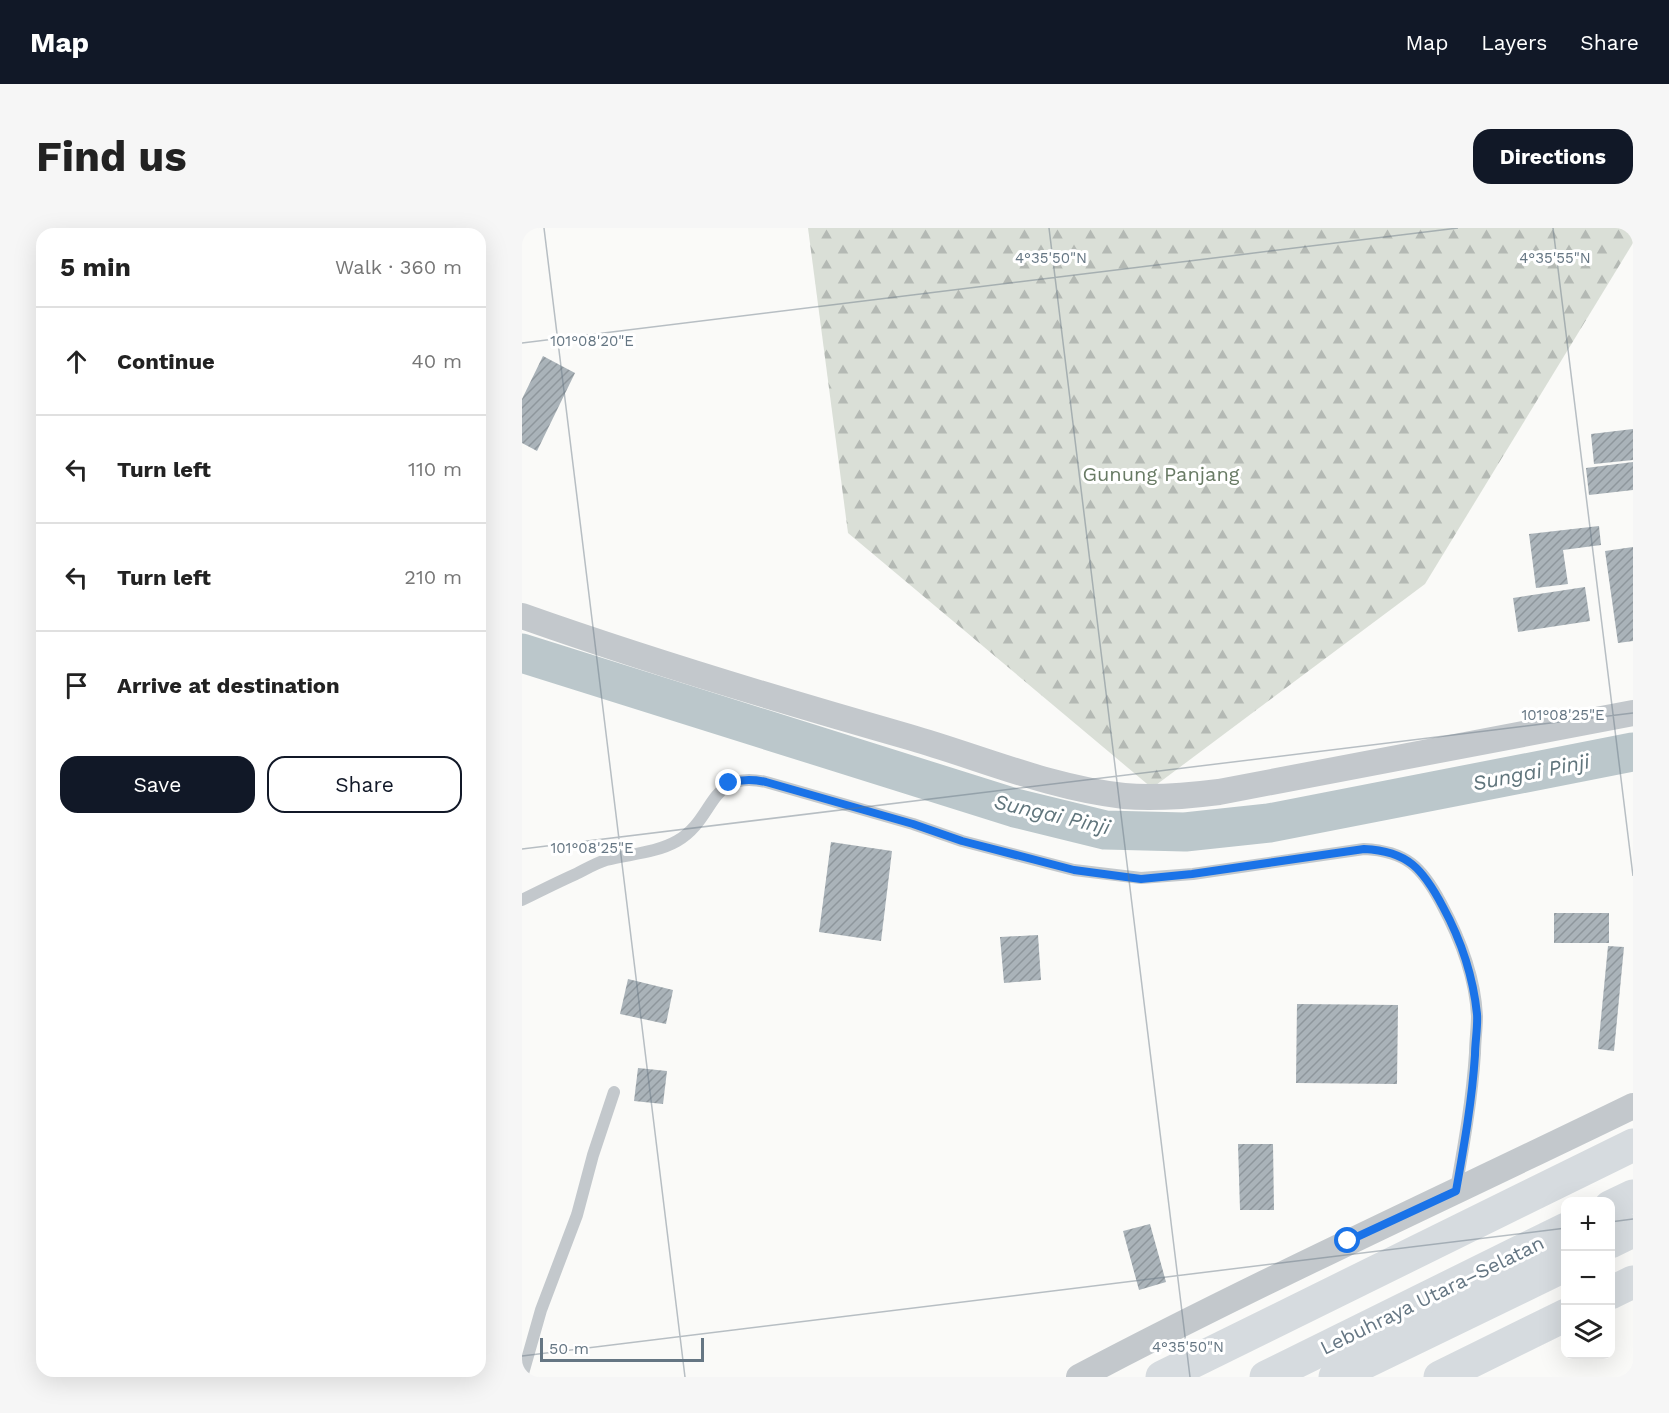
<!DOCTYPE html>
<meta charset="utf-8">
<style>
body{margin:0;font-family:"Work Sans",sans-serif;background:#f6f6f6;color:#222}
.controls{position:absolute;right:18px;bottom:18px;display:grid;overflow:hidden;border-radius:12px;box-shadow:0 6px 24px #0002}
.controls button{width:54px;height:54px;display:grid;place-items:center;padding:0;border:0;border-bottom:2px solid #e0e0e0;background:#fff;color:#222;font:30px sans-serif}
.scale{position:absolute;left:18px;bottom:15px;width:164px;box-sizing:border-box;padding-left:6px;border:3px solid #657683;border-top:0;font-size:16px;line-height:21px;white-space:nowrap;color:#657683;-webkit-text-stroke:4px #fff;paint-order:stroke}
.stop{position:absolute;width:18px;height:18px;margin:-14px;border:4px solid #1a73e8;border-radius:50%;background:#fff}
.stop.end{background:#1a73e8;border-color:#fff;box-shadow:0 2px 6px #0008}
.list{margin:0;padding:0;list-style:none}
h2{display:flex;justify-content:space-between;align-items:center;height:78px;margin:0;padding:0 24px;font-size:26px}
h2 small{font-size:20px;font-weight:400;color:#767676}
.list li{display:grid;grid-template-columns:39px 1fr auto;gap:18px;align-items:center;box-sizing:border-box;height:108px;padding:0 24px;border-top:2px solid #e0e0e0}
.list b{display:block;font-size:22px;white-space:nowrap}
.list em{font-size:20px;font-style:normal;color:#767676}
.actions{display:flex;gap:12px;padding:18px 24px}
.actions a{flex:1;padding:14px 0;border:2px solid #111827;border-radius:18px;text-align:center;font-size:21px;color:#111827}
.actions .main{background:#111827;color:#fff}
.icon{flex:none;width:33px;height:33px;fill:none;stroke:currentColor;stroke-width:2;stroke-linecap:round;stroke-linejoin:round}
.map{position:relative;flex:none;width:1111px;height:1149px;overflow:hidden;border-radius:18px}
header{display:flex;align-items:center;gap:36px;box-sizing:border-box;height:84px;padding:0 30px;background:#111827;color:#fff}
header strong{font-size:28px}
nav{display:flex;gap:33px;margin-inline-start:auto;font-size:21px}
.intro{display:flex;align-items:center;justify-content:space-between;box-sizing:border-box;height:144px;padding:0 36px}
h1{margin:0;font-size:42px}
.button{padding:15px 27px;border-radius:18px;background:#111827;color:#fff;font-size:21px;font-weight:700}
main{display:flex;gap:36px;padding:0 36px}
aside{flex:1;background:#fff;border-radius:18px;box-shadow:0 6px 24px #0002}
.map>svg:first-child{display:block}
.forest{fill:url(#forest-firs)}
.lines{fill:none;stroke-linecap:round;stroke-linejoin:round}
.river{stroke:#bbc7cb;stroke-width:39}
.building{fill:url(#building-hatch)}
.lane{stroke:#c3c8cc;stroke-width:12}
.street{stroke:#c3c8cc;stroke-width:26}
.primary{stroke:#d6dbdf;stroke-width:33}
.highway{stroke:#d6dbdf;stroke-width:33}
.route{stroke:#1a73e8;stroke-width:8}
.ticks{fill:none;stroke:#657683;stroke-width:1.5;stroke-opacity:0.45}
.labels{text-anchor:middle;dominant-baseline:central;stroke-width:6;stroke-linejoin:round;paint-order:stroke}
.park-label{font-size:20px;fill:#687a64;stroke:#fff}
.street-label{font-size:20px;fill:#657683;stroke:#fff}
.water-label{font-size:21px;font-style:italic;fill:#60757c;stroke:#fff}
.ticks-label{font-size:15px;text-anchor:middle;fill:#657683;stroke:#fff;stroke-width:6;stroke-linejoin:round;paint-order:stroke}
</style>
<header>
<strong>Map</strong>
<nav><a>Map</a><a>Layers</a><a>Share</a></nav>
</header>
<div class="intro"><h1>Find us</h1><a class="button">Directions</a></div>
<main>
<aside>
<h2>5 min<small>Walk · 360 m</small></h2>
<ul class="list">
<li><svg class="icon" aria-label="ahead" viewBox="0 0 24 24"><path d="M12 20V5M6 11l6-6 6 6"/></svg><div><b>Continue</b></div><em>40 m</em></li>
<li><svg class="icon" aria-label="left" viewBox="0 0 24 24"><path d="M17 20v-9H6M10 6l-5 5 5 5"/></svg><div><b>Turn left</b></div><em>110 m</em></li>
<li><svg class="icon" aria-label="left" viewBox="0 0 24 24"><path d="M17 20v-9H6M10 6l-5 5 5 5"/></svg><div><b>Turn left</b></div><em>210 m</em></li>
<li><svg class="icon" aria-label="arrive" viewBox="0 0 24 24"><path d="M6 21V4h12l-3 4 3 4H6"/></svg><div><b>Arrive at destination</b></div></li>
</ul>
<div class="actions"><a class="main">Save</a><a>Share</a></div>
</aside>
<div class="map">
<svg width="1111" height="1149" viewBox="0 0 1111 1149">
<defs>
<pattern id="forest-firs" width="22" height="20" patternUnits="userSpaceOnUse" patternTransform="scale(1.5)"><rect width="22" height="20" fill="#dadfd7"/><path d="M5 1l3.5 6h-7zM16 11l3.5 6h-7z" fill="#b4b9b4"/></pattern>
<pattern id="building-hatch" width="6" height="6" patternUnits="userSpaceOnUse" patternTransform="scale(1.5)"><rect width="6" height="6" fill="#aab3b9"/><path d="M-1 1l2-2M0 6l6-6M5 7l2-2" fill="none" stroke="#8e969c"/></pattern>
</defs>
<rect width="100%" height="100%" fill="#fafaf8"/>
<polygon class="forest" points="286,0 1111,0 1111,15 903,356 630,560 326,305"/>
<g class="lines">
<polyline class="river" points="0,425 493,580 583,602 663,604 747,595 1111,524"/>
</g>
<g class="building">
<polygon points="21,128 53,145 15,223 0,215 0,171"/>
<polygon points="1111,201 1111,232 1072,236 1069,206"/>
<polygon points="1111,234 1111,262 1067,267 1064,240"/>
<polygon points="1077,298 1079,317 1041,322 1046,356 1014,360 1007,306"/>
<polygon points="1111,319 1111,413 1096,415 1083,323"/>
<polygon points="1063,359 1068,393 996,404 991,370"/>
<polygon points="309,614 370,623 359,713 297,704"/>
<rect x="1032" y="685" width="55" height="30"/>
<polygon points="516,707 519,752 482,755 478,709"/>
<polygon points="1086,718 1102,719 1092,823 1076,821"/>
<polygon points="106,751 151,762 144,796 98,786"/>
<polygon points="775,776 876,777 875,856 774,855"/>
<polygon points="116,840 145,843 141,876 112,873"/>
<polygon points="716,916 751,916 752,982 718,982"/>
<polygon points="628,996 644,1054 617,1062 601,1003"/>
</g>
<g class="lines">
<g class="lane">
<path d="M 0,672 C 18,663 36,654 54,646 C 64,641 74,635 84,632 C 107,626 134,625 155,613 C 194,591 186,541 244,554 L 391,596 L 440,613 L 552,642 L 619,650 L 671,646 L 842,621 C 884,623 900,639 919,675 C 938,710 953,748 955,788 C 955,800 953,813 953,825 C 950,871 942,916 934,961"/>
<polyline points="0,1149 19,1082 55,987 71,927 92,864"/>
</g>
<g class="street">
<path d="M 0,388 C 127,433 257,472 387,509 C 457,529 528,560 602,568 C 633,571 665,568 697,564 L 1111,485"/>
<path d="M 557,1149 C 739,1053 926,968 1111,878"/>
</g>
<g class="primary">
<polyline points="1088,1065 1111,1054"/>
<polyline points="640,1149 1111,917"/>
<polyline points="918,1149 1044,1087"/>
</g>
<g class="highway">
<polyline points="1088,979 1111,968"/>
<polyline points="1088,1014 1111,1003"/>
<polyline points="744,1149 1044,1001"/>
<polyline points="813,1149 1044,1037"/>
</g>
</g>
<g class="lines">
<path class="route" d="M 207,555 C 220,551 231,551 244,554 L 391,596 L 440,613 L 552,642 L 619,651 L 670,646 L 842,621 C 886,623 901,641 921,679 C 939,712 951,748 955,786 C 956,799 953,814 953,827 C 950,873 942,918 934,963 L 826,1013"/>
</g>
<path class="ticks" d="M 22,0 L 163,1149M 527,0 L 668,1149M 1031,0 L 1111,648M 0,115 L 936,0M 0,621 L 1111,485M 1088,994 L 1111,991M 0,1128 L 1044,1000"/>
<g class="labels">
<g class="park-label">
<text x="639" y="246">Gunung Panjang</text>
</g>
<g class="street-label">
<text transform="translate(910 1067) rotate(-26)">Lebuhraya Utara–Selatan</text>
</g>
<g class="water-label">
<text transform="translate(1009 544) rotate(-11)">Sungai Pinji</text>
<text transform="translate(530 586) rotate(13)">Sungai Pinji</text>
</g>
</g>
<g class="ticks-label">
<text x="529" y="35">4°35'50"N</text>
<text x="1033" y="35">4°35'55"N</text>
<text x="70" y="118">101°08'20"E</text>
<text x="1041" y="492">101°08'25"E</text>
<text x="70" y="625">101°08'25"E</text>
<text x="666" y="1124">4°35'50"N</text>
</g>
</svg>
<div class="controls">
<button>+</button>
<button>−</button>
<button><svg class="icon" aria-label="layers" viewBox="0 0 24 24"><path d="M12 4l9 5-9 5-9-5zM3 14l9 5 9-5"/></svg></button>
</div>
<div class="scale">50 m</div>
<div class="stop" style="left:826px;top:1013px"></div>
<div class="stop end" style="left:207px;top:555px"></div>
</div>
</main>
